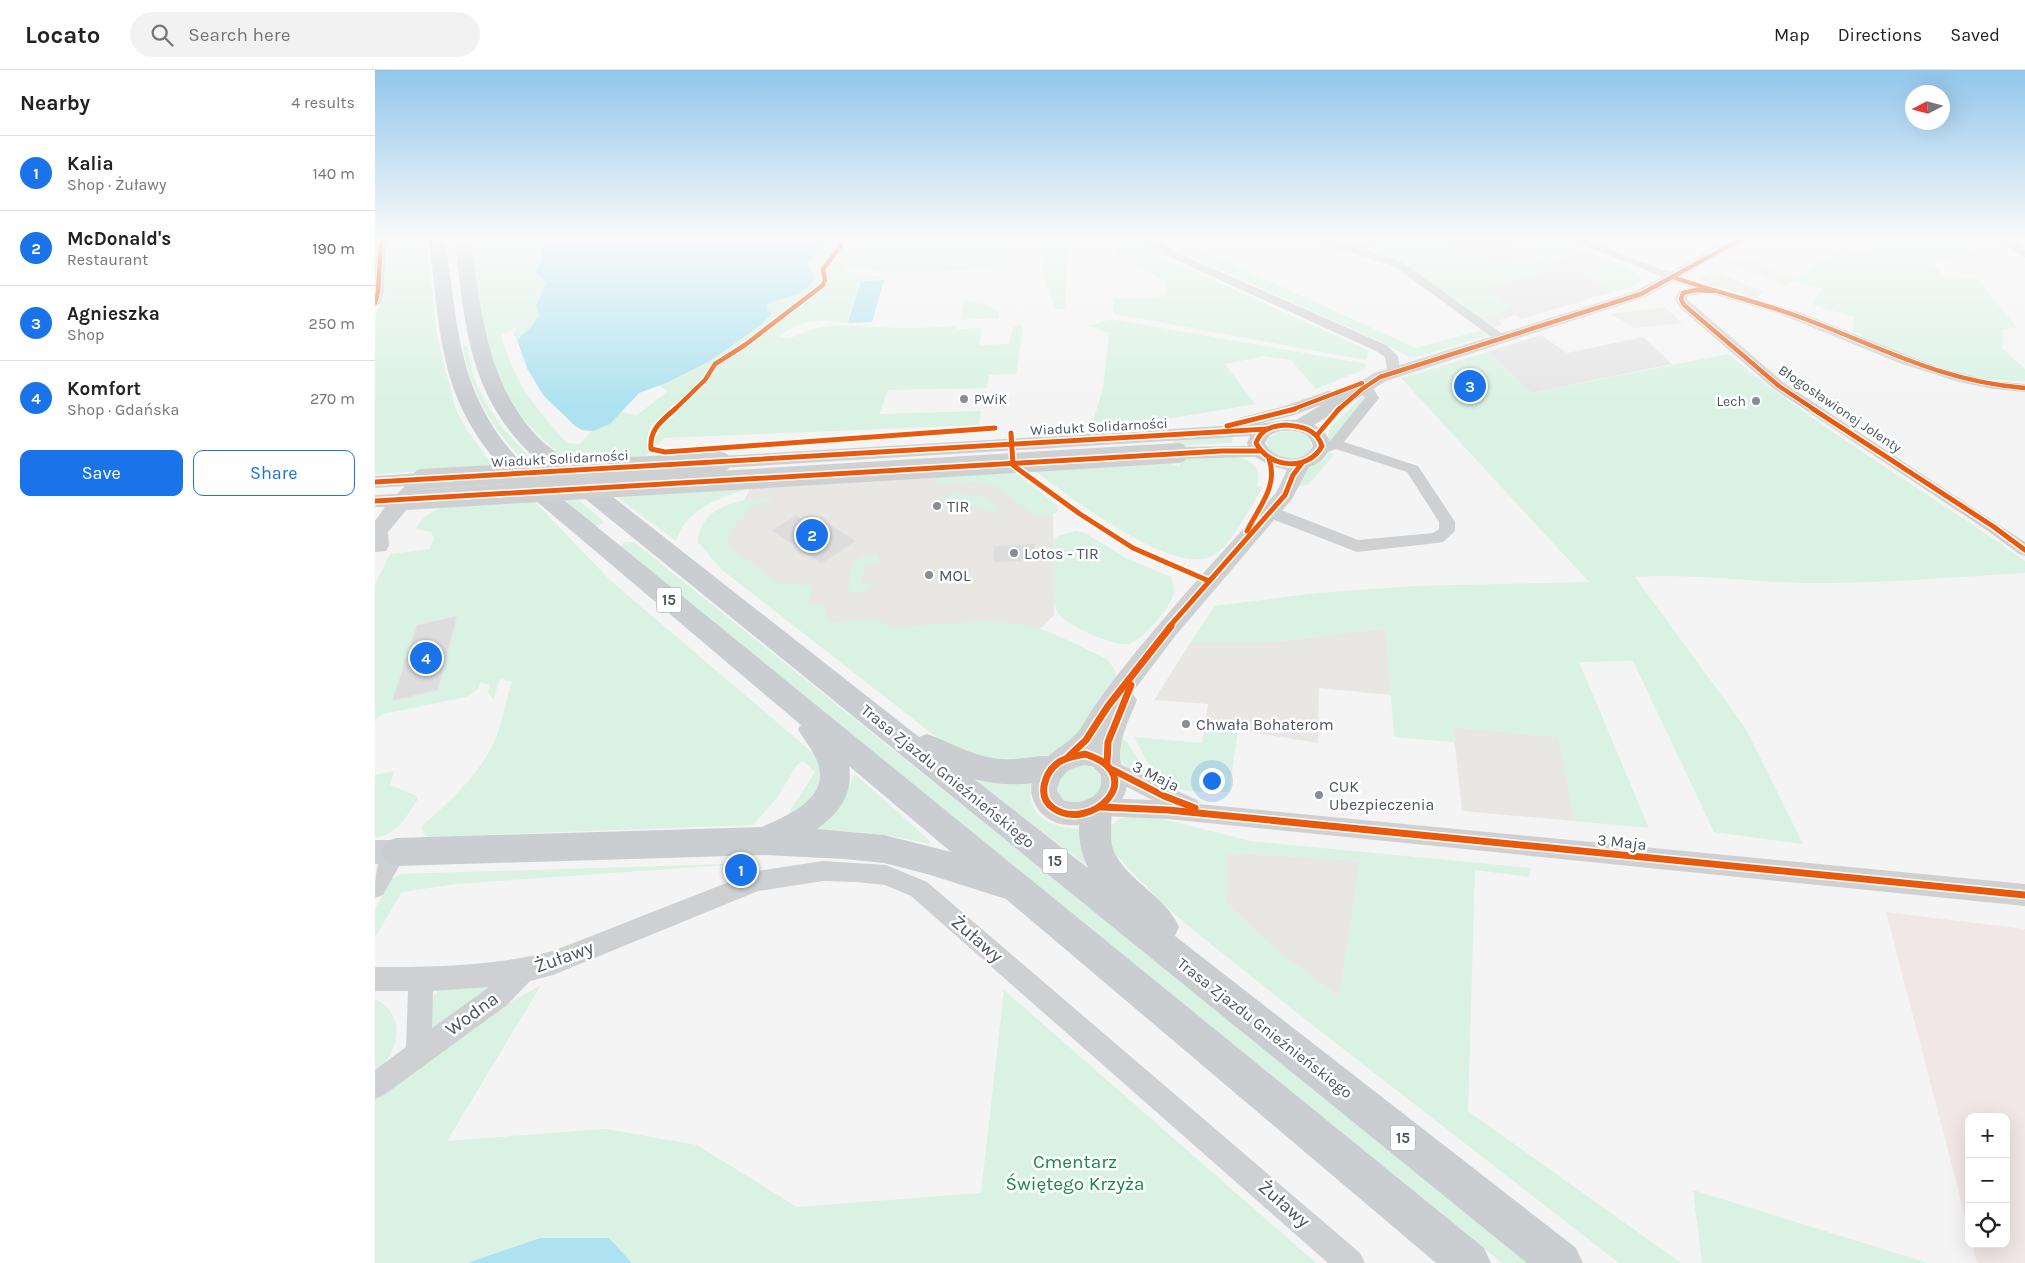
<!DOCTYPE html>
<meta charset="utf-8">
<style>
body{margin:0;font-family:Karla,sans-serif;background:#f2f2f2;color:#222}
.controls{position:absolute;right:15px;bottom:15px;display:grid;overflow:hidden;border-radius:10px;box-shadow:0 5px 20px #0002}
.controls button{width:45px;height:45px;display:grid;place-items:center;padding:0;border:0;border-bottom:1px solid #e0e0e0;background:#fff;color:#222;font:25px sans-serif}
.compass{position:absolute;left:1530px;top:15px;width:45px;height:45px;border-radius:50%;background:#fff;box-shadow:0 5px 20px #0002;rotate:264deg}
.you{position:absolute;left:836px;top:710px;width:18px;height:18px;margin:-12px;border:4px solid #fff;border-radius:50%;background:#1a73e8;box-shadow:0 0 0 8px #1a73e833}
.badge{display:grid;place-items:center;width:32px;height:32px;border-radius:50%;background:#1a73e8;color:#fff;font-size:16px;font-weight:700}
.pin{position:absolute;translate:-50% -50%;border:2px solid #fff;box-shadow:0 1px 5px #0006}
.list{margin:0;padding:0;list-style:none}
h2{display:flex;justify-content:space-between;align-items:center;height:65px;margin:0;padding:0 20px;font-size:21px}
h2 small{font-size:16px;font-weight:400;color:#767676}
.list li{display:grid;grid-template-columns:32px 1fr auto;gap:15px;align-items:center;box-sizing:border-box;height:75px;padding:0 20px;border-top:1px solid #e0e0e0}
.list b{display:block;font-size:19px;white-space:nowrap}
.list p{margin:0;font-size:16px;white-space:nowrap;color:#767676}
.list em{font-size:16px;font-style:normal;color:#767676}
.actions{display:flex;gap:10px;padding:15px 20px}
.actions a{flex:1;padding:11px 0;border:1px solid #1a73e8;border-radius:10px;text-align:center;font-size:18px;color:#1a73e8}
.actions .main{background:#1a73e8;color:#fff}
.icon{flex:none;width:28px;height:28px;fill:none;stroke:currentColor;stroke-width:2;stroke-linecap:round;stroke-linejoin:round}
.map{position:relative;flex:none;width:1650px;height:1193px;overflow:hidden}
header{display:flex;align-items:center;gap:30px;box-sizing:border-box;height:70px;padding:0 25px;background:#fff;border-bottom:1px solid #e0e0e0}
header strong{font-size:24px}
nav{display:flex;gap:28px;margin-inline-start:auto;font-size:18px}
.search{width:350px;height:45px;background:#f2f2f2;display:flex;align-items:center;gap:12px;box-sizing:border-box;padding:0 18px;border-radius:28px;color:#767676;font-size:19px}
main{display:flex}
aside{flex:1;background:#fff}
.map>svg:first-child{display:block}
.commercial{fill:#e8e7e3}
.education{fill:#e6e5e6}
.medical{fill:#f1e7e6}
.green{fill:#d9f2e3;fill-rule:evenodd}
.water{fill:#aee2f0}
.building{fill:#ddddde;stroke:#e5e6e7}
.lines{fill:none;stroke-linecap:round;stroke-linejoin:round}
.minor{fill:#ced0d2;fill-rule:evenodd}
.tertiary{fill:#ced0d2;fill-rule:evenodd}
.primary{fill:#caced1;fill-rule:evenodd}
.tertiary-bridge{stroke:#ced0d2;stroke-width:20}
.cycleway-far2-casing{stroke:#fff;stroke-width:6}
.cycleway-far1-casing{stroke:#fff;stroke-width:8}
.cycleway-casing{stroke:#fff;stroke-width:10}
.cycleway-far2{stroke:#e8590c;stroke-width:4.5}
.cycleway-far1{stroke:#e8590c;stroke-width:5}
.cycleway{stroke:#e8590c;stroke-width:7}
.poi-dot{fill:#868d94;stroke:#fff;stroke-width:2}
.labels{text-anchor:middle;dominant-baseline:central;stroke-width:5;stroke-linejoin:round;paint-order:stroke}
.far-poi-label{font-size:14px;fill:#4a5661;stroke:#fff;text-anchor:start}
.far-street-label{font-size:14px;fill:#4a5661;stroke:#fff}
.shield{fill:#fff;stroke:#808990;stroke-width:1}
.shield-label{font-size:15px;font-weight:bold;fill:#4a5661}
.poi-label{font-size:16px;fill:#4a5661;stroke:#fff;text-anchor:start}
.street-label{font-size:16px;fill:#4a5661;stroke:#fff}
.near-street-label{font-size:19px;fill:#4a5661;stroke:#fff}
.near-park-label{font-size:19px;fill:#17864f;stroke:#fff}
</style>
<header>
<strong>Locato</strong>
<div class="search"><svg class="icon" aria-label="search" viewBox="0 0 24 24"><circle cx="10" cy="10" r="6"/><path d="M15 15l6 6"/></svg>Search here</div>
<nav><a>Map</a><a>Directions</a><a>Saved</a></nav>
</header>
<main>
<aside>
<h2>Nearby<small>4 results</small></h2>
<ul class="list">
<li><span class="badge">1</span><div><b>Kalia</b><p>Shop · Żuławy</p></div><em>140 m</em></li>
<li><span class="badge">2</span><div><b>McDonald's</b><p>Restaurant</p></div><em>190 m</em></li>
<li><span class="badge">3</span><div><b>Agnieszka</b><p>Shop</p></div><em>250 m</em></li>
<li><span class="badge">4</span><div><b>Komfort</b><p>Shop · Gdańska</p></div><em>270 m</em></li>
</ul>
<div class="actions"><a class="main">Save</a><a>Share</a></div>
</aside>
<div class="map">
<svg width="1650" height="1193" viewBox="0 0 1650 1193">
<rect width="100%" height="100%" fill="#f4f4f4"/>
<g class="commercial">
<polygon points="1360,185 1422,208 1411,215 1350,192"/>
<polygon points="1336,201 1343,203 1388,221 1382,228 1325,212 1322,209"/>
<polygon points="1290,237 1307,253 1260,258 1235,244"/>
<polygon points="639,403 678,434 679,545 660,564 473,569 349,476 352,453 365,440 375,418"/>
<polygon points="1011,558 1016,625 944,618 943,673 830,655 833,634 779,630 816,572 900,572"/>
<polygon points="1078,657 1184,667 1199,751 1087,741"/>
<polygon points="852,782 986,791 964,927 897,877 851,833"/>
</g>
<g class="education">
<polygon points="1035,169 1182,169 1241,193 1258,201 1266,209 1264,213 1259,216 1146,249 1140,245 1123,251 1127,254 1119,257 1008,179"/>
<polygon points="1166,265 1192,283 1268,267 1297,294 1156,323 1113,282"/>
</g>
<polygon class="medical" points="1511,842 1650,859 1650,1193 1602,1193 1597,1174 1631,1174 1631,1047 1594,1047 1594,1161"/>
<g class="green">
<polygon points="13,169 51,169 62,266 80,337 91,359 119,397 0,404 0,247 9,228"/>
<path d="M 94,169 L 169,169 C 165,182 163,201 171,213 L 161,236 L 164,245 L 154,259 L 142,270 L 138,263 L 142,257 L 126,265 C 139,313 160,337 192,373 L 205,374 L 217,361 L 207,360 L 167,322 L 331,293 L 386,255 L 393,234 L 403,229 L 422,224 L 434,199 L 433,194 L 452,169 L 734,169 L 730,182 L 692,181 L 690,239 L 680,239 L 668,203 L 667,181 L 627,181 L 626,194 L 613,198 L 519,203 L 474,196 L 469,201 L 511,208 L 486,211 L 473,253 C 439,250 432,247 403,267 C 417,271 426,262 439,259 C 468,252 499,258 527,258 C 545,258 563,257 581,256 L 581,259 L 607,258 L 604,275 L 634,274 L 638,257 L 646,255 L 648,257 L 641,304 L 614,305 L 612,318 L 513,320 L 504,344 L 606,341 L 604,355 L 289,368 L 270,387 L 195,392 C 169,372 144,348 127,319 C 104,278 101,216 94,169 ZM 281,315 L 293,321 L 262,345 L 246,342 L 264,323 Z"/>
<polygon points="743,169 770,169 792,184 787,186 994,281 991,290 739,244 738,229 780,228 792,224 791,212 743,186 741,181"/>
<polygon points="1035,169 1071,169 1070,170 1122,196 1150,188 1177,200 1110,219 1137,238 1107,248 1119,257 1116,258 997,179 1013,172 1019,175"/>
<polygon points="1121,169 1182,169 1209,180 1176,194"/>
<path d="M 1510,169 L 1579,169 L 1606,186 L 1557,190 L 1567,206 L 1602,208 L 1642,258 L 1628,259 L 1627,278 L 1650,299 L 1650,311 C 1607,312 1558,300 1519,282 C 1505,275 1492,268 1478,261 L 1479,247 L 1438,235 L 1447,218 L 1418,210 L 1467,177 L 1490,185 Z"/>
<polygon points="819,177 1041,278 1106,260 1113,265 1050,285 1034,287 1002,270 803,181"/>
<polygon points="1237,192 1263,205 1266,209 1264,213 1238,222 1207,204"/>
<polygon points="589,230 612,235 624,242 624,248 585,250"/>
<polygon points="736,249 991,294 990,299 941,319 916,290 889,286 850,294 880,334 799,348 718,352 728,318 734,263 714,256"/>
<path d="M 92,276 L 99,308 L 112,335 L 128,359 L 156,388 L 229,452 L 223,456 L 218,455 C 159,402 102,360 88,277 Z"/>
<path d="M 1113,282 L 1156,323 L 1353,284 C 1446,361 1552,421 1650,491 L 1650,503 C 1577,507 1503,514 1430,513 C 1373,512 1317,503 1260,507 L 1371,659 L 1428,774 L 1339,762 L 1258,591 L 1204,592 L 1274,758 L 1199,751 L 1183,667 L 1079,657 L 1080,672 L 1019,667 L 1011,558 L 900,572 L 816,572 L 840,536 L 942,523 L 1039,516 L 1214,512 L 1026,308 Z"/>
<polygon points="989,325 993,328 957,371 954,371 953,365 955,358"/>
<path d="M 904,362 C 916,360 932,361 937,375 C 932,394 892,392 892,372 L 894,368 Z"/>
<polygon points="859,366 856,373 799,376 798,370"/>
<polygon points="954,382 959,385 933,415 921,416 934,397 950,388"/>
<path d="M 829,386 C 852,387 890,382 882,416 L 887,417 L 883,426 C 872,442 854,478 837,486 C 797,507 691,423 657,399 L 793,393 L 805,397 L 804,390 Z"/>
<path d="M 640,402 L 683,436 L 682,442 C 655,458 642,424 620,416 C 602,409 581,414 562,415 L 562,406 Z"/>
<path d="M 375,418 C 346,427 310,439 301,471 L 242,427 Z"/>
<polygon points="582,423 612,427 625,439 618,442 563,427"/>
<path d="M 396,428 L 394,433 L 375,436 C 370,452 349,456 353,476 L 404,513 L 437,516 L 433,534 L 448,533 L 452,549 L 458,552 L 502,549 L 517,558 L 604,551 L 624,551 L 658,557 L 677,563 L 732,589 L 740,600 L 741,607 L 708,663 L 668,688 L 612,692 L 564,669 L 346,499 L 323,472 C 324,435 367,429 396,428 Z"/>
<path d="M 159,431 L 236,511 L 445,689 L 448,694 L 440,730 L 411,747 L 440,702 L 428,691 L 422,695 L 401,729 L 378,755 L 54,767 L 48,763 L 47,756 C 73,733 103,706 118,674 C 127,655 131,631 137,611 L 125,609 L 118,630 L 113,622 L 114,615 L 106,612 L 103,619 L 91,627 L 8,644 L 2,648 L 0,653 L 0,514 L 15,484 L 55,479 L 59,468 L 56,462 L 40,459 C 47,449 54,442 66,438 C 88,431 135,433 159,431 Z"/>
<path d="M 701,461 L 710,463 L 751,488 L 796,507 C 798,514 800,520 798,526 C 795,538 766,571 754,574 C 739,577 698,557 686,547 C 682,543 681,538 679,533 L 678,471 L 683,466 Z"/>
<polygon points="249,472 259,472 1157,1193 1127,1193 245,476"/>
<path d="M 504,483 L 503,493 L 490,494 L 486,514 L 499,513 C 493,522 486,524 475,521 L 473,518 L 477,493 L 486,486 Z"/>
<path d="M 830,655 L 863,661 L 854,722 C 833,722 803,724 786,710 C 774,700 767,681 759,667 L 827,673 Z"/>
<path d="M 744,665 L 753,673 L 775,708 L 776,713 C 753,699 739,695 744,665 Z"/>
<path d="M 710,695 C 728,701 729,711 722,727 L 700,735 L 687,730 L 681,719 L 684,707 L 702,696 Z"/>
<path d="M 19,701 L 15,715 L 40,725 L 43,729 C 29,749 25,762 0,768 L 0,705 Z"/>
<path d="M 589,702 L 656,711 C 650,748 676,758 707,759 L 714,797 Z"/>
<path d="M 481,705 L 556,772 L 554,774 C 517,765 480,760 442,761 L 442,756 L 471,727 L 478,706 Z"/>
<path d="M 759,745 L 779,747 L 875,771 L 1156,798 L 1154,807 L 1100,800 L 1093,1041 L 1306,1193 L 1244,1193 L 926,946 L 817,859 L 790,836 L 735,779 L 735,757 L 744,749 ZM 852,782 L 986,791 L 964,927 L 897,877 L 851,833 Z"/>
<polygon points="382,793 80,814 27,822 0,867 0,839 17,809 25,804"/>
<polygon points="166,915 72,1071 230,1059 322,1075 422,1137 606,1123 629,920 941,1193 257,1193 234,1168 164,1168 92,1193 0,1193 0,1028 100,952"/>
<polygon points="114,916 115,923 57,959 57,928 64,920"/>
<path d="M 0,929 C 32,944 25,983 0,1002 Z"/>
<polygon points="1318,1120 1553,1193 1327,1193"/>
</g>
<g class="water">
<path d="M 169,169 L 452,169 L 433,193 L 434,199 L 440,205 C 436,226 409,226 393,234 L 392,240 L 397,243 L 386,255 L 335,291 L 291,313 L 264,323 L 235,354 L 218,361 L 207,360 L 200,356 L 168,325 L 152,298 L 142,270 L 154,259 L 164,245 L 161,236 L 171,213 L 161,201 C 168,192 166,180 169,169 Z"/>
<polygon points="509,210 497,252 473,253 486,211"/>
<polygon points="165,1168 234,1168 257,1193 92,1193"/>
</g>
<g class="building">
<polygon points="421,445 426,449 432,445 441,450 445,448 481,471 446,494 396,460"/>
<polygon points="660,473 660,490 618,493 619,476"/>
<polygon points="82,546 63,620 17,631 42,555"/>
</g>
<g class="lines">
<g class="minor">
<polygon points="0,169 11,169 9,222 6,233 0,237"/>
<polygon points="770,169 783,169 798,181 1011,275 1023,286 1025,303 1023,306 1013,306 1010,287 1001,281 790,185"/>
<polygon points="931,169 952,169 978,175 994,169 1010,169 989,179 1027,192 1133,268 1132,271 1122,271 1019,196"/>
<polygon points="1193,169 1209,169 1319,212 1424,242 1565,298 1618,311 1650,314 1650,322 1618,319 1584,312 1527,294 1402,243 1332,223 1313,226 1312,229 1409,313 1650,472 1650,486 1644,484 1613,461 1399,319 1305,238 1300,229 1304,220 1316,218"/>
<polygon points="1620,169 1633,169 1650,180 1650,188"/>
<polygon points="990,312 995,313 1004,328 969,372 1043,396 1080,452 1080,461 1068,472 1062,473 982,482 889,446 887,442 889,438 901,438 983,470 1058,463 1064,459 1064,452 1032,402 961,379 950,383 943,379 955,371 990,328 983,316"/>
<polygon points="738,691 822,730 824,734 1650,814 1650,836 793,749 726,746 718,743 715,737 718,731 726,728 777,730 731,706 728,700 731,694"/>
<path d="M 21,772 L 29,775 L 32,782 L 8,825 L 0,828 C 0,808 0,781 21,772 Z"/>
<path d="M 448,791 L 511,795 L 552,812 L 985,1183 L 990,1193 L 953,1193 L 536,826 L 510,815 L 481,812 L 448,811 L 383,821 L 178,905 L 155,911 L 132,935 L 9,1025 L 0,1029 L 0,1000 L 31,977 L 33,921 L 0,921 L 0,897 C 60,897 119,896 178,881 L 382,801 ZM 114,917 L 57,958 L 58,921 Z"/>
</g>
<g class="tertiary">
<path d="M 1355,169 L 1373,169 L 1271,227 L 1011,311 L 939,355 C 948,359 954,366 956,376 C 951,387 946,393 934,397 L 917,429 L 801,565 L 757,623 L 762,630 C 755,648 744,668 745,688 C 746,699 755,707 751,720 C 741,757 676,771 659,732 C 653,719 657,705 666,694 C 675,681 692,675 703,662 C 710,652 716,640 724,630 C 742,604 764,578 785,553 C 822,509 862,466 901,423 L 912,400 L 896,396 L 880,387 L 803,389 L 796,387 L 794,383 L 796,379 L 803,377 L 873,376 L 872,373 L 875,366 L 346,398 L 339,396 L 336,392 L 339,388 L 346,386 L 863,355 L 861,352 L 864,348 L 907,337 L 953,321 L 959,322 L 962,326 L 999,303 L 1261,221 ZM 948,334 L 921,350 L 910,350 L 883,354 L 919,345 ZM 905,361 C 919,360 934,361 938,376 C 928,395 899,391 890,373 L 895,365 ZM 710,695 L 718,697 L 725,704 C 732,726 706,737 688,730 L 682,721 C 684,705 694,698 710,695 Z"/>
<polygon points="47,403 54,405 57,409 13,462 14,476 11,481 0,482 0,451 10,437 0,437 0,425 22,424 30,416 0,418 0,406"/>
<polygon points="0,770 21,770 31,773 35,782 31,791 21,794 0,794"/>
</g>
<g class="primary">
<path d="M 54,169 L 70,169 C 85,268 82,329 157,404 L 1109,1178 L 1116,1193 L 1061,1193 L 631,829 L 552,804 L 509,793 L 469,789 L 390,785 L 21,796 L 10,792 L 5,782 L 10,772 L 21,768 L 387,757 C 411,746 452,730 444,697 C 441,683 430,672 423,659 L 426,655 L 141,414 C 63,332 67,275 54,169 ZM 474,696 L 576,782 L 509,765 L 442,759 C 463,744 479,724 474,696 Z"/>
<path d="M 79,169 L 95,169 C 107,243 111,317 168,372 L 544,667 L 552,664 C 578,673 598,687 626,689 C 646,691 668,682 688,688 L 692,697 L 688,706 C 659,716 629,717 599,709 L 713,798 C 703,775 700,754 711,730 L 722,727 L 733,730 C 741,747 731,766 740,784 C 756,813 791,827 804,857 L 800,866 L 1201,1178 L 1208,1193 L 1152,1193 L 161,389 C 92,326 91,256 79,169 Z"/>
</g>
<g class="tertiary-bridge">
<polyline points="47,409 346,392"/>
<polyline points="31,430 803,383"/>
</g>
<g class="cycleway-far2-casing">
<g id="cycleway-far2">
<path d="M 1298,207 C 1339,222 1381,231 1422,246 C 1502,275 1563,311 1650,318"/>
<polyline points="1339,221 1321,220 1308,223 1306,229 1309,235 1404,316 1440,340"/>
<polyline points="0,233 3,222 6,169"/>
<polyline points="299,340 330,310 340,294 370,275 448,215 450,210 448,199 465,177 467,169"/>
<polyline points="916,340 987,313"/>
<polyline points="963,340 987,319 1005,307 1266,224 1366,169"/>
</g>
</g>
<g class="cycleway-far1-casing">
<g id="cycleway-far1">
<path d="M 300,339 C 287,351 274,359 276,379 L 290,382 L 620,358"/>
<polyline points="1438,339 1619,457 1650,480"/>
<path d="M 910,355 C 926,356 942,359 947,376 C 933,402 894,398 881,373 C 886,359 897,356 910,355 Z"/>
<polyline points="852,356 920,339"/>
<polyline points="636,363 638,395 643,399 705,444 758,478 834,511"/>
<polyline points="942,365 964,339"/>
<polyline points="0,412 892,359"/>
<polyline points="0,431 847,381 884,381"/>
<path d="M 872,461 C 883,438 904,416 894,389"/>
<polyline points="794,557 910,425 918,405 927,393"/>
</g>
</g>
<g class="cycleway-casing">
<g id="cycleway">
<path d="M 710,684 C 777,705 715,764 678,738 C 661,726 670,702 684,692 C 692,687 701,686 710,684 Z"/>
<polyline points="693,687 711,670 733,636 796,556"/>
<polyline points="732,693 733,672 756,615"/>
<polyline points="738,700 789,726 820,738"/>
<polyline points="726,737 793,740 1650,825"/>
</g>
</g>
<use href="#cycleway-far2" class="cycleway-far2"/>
<use href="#cycleway-far1" class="cycleway-far1"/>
<use href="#cycleway" class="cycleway"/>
</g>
<linearGradient id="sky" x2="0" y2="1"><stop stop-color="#91c6eb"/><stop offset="0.5" stop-color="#fafafa"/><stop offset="1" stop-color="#fafafa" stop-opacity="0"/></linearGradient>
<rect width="1650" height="336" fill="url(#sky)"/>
<g class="poi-dot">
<circle cx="589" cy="329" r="5"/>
<circle cx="1381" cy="331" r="5"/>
<circle cx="562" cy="436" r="5"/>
<circle cx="639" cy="483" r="5"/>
<circle cx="554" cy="505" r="5"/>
<circle cx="811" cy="654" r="5"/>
<circle cx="944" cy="725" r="5"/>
</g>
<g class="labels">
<g class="far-poi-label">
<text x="599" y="329">PWiK</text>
<text x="1371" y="331" text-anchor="end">Lech</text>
</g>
<g class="far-street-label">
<text transform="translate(1465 339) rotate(34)">Błogosławionej Jolenty</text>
<text transform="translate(724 357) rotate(-3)">Wiadukt Solidarności</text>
<text transform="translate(185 389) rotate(-3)">Wiadukt Solidarności</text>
</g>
<g class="shield">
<rect x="281.5" y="517.5" width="25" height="25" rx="4"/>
<rect x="667.5" y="778.5" width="25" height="25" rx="4"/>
<rect x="1015.5" y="1055.5" width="25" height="25" rx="4"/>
</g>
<g class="shield-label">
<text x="294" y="530">15</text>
<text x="680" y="791">15</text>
<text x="1028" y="1068">15</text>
</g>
<g class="poi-label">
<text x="572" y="436">TIR</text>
<text x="649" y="483">Lotos - TIR</text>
<text x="564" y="505">MOL</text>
<text x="821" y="654">Chwała Bohaterom</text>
<text x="954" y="716">CUK<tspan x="954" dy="18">Ubezpieczenia</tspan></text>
</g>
<g class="street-label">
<text transform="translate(573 706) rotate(39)">Trasa Zjazdu Gnieźnieńskiego</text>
<text transform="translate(781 706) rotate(26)">3 Maja</text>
<text transform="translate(1247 772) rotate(6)">3 Maja</text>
<text transform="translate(890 958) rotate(38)">Trasa Zjazdu Gnieźnieńskiego</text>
</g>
<g class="near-street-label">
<text transform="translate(602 869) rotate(41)">Żuławy</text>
<text transform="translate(189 887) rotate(-20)">Żuławy</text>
<text transform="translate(97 944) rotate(-36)">Wodna</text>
<text transform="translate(909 1134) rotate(41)">Żuławy</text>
</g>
<g class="near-park-label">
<text x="700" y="1092">Cmentarz<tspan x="700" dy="22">Świętego Krzyża</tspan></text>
</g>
</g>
</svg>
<div class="controls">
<button>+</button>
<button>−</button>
<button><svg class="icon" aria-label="locate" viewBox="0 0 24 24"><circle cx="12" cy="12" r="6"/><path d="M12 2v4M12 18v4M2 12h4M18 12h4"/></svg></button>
</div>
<svg class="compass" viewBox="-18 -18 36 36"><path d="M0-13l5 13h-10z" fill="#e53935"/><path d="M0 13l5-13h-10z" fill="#767676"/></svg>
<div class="you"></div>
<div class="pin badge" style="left:366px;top:800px">1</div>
<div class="pin badge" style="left:437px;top:465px">2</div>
<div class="pin badge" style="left:1095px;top:316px">3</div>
<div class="pin badge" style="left:51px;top:588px">4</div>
</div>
</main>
